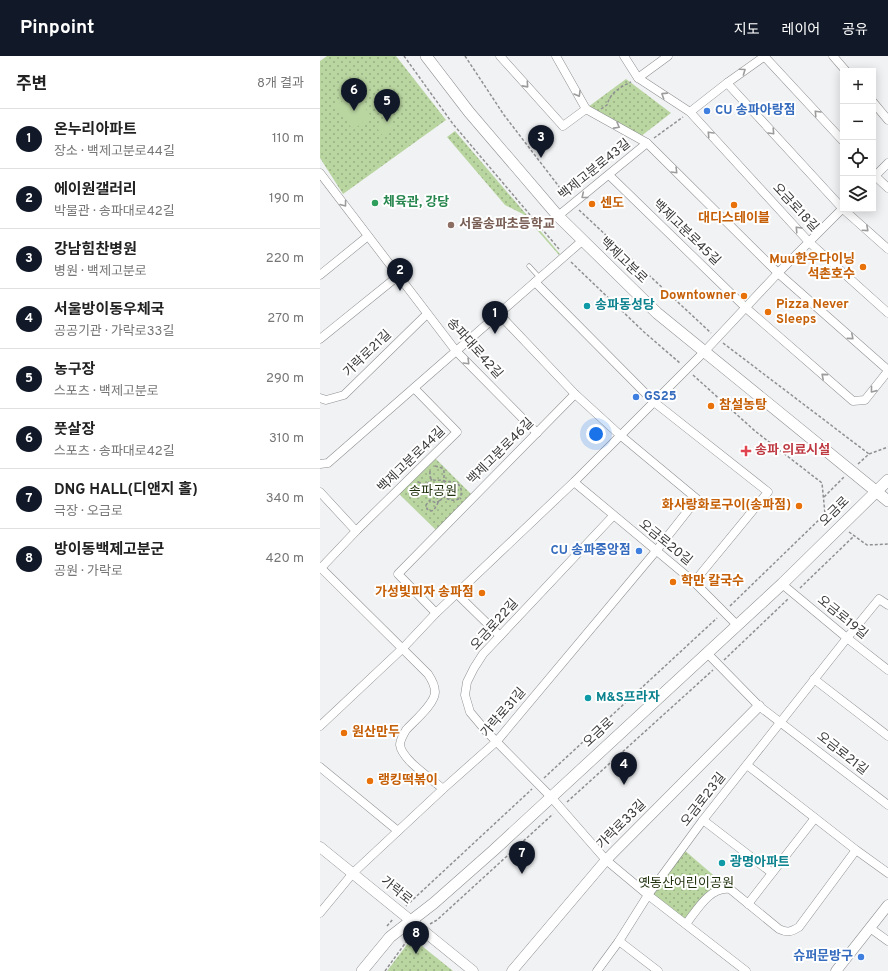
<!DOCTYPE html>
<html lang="ko">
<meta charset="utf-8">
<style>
body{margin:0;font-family:Overpass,"Noto Sans KR",sans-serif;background:#f6f6f6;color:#222}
.controls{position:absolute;right:12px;top:12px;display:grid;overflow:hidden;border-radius:0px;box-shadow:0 2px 10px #0003}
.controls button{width:36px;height:36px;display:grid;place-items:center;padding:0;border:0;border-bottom:1px solid #e0e0e0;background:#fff;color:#222;font:20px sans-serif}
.you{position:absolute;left:276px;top:378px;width:14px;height:14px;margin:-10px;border:3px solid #fff;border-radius:50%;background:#1a73e8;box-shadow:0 0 0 6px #1a73e833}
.badge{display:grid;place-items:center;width:26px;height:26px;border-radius:50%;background:#111827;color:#fff;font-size:13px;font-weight:700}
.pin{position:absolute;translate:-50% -33px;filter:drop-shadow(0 1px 2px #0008)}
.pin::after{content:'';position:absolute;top:21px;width:14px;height:12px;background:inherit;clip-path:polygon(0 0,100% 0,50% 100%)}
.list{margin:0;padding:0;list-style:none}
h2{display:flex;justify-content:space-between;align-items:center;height:52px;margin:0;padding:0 16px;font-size:17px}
h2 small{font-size:13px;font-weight:400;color:#767676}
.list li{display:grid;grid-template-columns:26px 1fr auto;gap:12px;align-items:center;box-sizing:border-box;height:60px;padding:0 16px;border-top:1px solid #e0e0e0}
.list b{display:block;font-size:15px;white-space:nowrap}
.list p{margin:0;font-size:13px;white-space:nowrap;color:#767676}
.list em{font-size:13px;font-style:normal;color:#767676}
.icon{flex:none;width:22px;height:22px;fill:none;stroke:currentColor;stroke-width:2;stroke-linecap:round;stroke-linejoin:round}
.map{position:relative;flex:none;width:568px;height:915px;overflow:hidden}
header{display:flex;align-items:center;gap:24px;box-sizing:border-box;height:56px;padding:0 20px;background:#111827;color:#fff}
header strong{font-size:19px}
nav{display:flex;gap:22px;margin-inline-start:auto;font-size:14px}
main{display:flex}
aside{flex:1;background:#fff}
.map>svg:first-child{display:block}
.park{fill:url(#park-dots)}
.pitch{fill:#b9d5a0}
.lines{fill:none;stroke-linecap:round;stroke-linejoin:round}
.service-casing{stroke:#8f9092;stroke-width:5}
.minor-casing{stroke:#8f9092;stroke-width:9}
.tertiary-casing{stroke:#8f9092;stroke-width:11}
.secondary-casing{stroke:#8f9092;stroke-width:12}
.path{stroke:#909092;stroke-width:1.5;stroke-dasharray:3 2;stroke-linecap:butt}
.service{stroke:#fff;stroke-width:4}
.minor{stroke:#fff;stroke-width:8}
.tertiary{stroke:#fff;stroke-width:10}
.secondary{stroke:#fff;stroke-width:11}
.oneway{stroke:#9c9c9c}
.shop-dot{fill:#3f7fe0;stroke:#fff;stroke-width:1.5}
.leisure-dot{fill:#2e9e5b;stroke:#fff;stroke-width:1.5}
.food-dot{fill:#e8710a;stroke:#fff;stroke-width:1.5}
.education-dot{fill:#8d6e63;stroke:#fff;stroke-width:1.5}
.culture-dot{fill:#0f9aa8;stroke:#fff;stroke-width:1.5}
.health-dot{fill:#e0444e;stroke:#fff;stroke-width:1.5}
.labels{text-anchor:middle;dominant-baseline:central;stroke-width:4;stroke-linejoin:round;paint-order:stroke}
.shop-label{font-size:13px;font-weight:bold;fill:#366cbe;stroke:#fff;text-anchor:start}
.street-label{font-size:13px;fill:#39393a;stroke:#fff}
.leisure-label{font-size:13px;font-weight:bold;fill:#27864d;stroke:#fff;text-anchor:start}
.food-label{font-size:13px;font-weight:bold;fill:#c56008;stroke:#fff;text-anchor:start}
.education-label{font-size:13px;font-weight:bold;fill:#785e54;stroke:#fff;text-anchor:start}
.culture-label{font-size:13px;font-weight:bold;fill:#0d838f;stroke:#fff;text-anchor:start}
.health-label{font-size:13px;font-weight:bold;fill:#be3a42;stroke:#fff;text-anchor:start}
.park-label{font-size:13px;fill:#1f300c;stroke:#fff}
</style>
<header>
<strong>Pinpoint</strong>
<nav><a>지도</a><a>레이어</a><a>공유</a></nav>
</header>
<main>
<aside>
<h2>주변<small>8개 결과</small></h2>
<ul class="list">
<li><span class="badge">1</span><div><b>온누리아파트</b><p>장소 · 백제고분로44길</p></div><em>110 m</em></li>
<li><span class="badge">2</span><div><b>에이원갤러리</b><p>박물관 · 송파대로42길</p></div><em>190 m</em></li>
<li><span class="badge">3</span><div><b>강남힘찬병원</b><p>병원 · 백제고분로</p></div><em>220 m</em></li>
<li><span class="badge">4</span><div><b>서울방이동우체국</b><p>공공기관 · 가락로33길</p></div><em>270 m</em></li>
<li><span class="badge">5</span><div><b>농구장</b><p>스포츠 · 백제고분로</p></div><em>290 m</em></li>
<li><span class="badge">6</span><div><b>풋살장</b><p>스포츠 · 송파대로42길</p></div><em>310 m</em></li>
<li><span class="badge">7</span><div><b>DNG HALL(디앤지 홀)</b><p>극장 · 오금로</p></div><em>340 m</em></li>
<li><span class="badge">8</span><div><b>방이동백제고분군</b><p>공원 · 가락로</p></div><em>420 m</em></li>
</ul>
</aside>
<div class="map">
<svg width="568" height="915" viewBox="0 0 568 915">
<defs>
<pattern id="park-dots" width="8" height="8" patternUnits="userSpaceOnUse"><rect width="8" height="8" fill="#b9d5a0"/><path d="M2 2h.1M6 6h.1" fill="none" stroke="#97ae83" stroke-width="1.8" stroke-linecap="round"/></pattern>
</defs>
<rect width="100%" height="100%" fill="#f1f2f4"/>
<g class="park">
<polygon points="7,0 76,0 126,64 23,138 0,102 0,5"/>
<polygon points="306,23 351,57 320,81 268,51"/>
<polygon points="135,75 240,198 239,199 203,158 185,149 127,81"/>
<polygon points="113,400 154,441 119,477 76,435"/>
<polygon points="363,793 406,830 401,829 394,833 366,865 329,837"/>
<polygon points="92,882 133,915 67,915"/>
</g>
<g class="pitch">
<polygon points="34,37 51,60 33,74 16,50"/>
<polygon points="69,61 76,71 63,80 56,71"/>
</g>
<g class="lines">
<g class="service-casing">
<polyline id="service" points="209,210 220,222"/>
</g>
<g class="minor-casing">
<g id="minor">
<polyline points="180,0 243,70 266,53"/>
<polyline points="236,0 266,53"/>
<polyline points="304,0 318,22 370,56 489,186 568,257"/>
<polyline points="513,0 526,15"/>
<polyline points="445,1 523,85"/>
<polyline points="318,22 348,0"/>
<polyline points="407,27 523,153"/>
<polyline points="553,46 568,64"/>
<polyline points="266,53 327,87 458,217 568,314"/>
<polyline points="370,56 407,27 445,0"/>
<polyline points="0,117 136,295 217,377"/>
<polyline points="553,118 568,132"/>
<polyline points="289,119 426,252 533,345 545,344 568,315"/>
<polyline points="553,122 568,107"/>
<polyline points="523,153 568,193"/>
<polyline points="238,160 327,87"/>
<polyline points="0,219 48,180"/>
<polyline points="215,226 334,346 448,436 374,526"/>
<polyline points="0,283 78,220"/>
<polyline points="0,342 6,344 24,339 107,258"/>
<path d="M 0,408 L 8,407 C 93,333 177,259 262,185"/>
<polyline points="254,426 374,526 417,569"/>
<polyline points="0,436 36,475"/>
<polyline points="293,460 163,598 154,612 147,626 145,639 150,656 166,675 231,741 286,804 328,839 426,915"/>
<path d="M 0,511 L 108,618 C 112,624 115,629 115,636 C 115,648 94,665 86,674 C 83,679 80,684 80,689 C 82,704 112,723 123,733"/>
<polyline points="1,512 37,474 137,376 94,332"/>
<polyline points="462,528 527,582 568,614"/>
<polyline points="137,538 180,580"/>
<polyline points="116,557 78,518 255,338"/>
<polyline points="387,597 439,650 568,749"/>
<polyline points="494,623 568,680"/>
<polyline points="0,670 83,592 116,557 254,426 384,296 458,217 523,152"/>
<polyline points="427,709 536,794 568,817"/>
<polyline points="0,711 78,775"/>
<polyline points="383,764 452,817"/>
<polyline points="428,848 495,762"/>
<polyline points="0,857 33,817 123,733 177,685 336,495 377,443 300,379 255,338 178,257"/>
<path d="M 366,868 C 377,854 390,830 410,833 L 459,873 C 467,877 471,876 479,871 L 536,794"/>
<polyline points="550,872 568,885"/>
<polyline points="299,885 338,915"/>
<polyline points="277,915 299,885 328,839 383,764 527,582 559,543 568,549"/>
</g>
</g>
<g class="tertiary-casing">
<g id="tertiary">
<polyline points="0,791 153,915"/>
<polyline points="192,915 286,804 439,650"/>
<polyline points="516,915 568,849"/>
</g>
</g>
<g class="secondary-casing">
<g id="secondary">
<polyline points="106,0 149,56 238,160 337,257 568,445"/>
<polyline points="42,915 70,881 114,847 174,794 462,528 568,424"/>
</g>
</g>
<g class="path">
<polyline points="84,0 133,68 239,193"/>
<polyline points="145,0 184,59 247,141"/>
<path d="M 281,53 L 287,49 C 290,37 300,31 311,26"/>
<polyline points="334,82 363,61"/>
<polyline points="259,154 391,277"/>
<polyline points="251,206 324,276 361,308"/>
<polyline points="403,287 549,398"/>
<polyline points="373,319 435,375 502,427 505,458 513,464"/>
<polyline points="538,408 549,398 568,391"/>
<path d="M 115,410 L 122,412 L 124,415 L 124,425 C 128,426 130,425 134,426 C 141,428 143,435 140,442 L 141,443"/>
<path d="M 110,415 C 109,429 117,422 124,425 L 125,428 L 123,435 L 125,441 C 130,445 135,445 140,442"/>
<polyline points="98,426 106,429 112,423"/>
<path d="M 106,429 C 110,435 116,439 119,445 L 116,447 L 110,444 L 106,449 L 107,453 L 111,455 L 114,454 L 119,445 L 125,441"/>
<polyline points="504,441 524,421"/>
<polyline points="529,476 547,489 568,488"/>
<polyline points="480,532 534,480"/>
<polyline points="410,550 505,458"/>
<polyline points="404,604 468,543"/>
<polyline points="224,722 397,562"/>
<polyline points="247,746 393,614"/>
<polyline points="86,850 212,733"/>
<polyline points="110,868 117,864 233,758"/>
<polyline points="67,870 73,863"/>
<polyline points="65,915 89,882 93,879"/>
</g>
<use href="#service" class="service"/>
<use href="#minor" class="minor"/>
<use href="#tertiary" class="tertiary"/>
<use href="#secondary" class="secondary"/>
</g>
<defs><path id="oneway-chevron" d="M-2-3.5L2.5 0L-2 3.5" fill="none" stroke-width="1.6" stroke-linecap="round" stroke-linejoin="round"/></defs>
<g class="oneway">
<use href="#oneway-chevron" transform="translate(423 15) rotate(-35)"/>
<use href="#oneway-chevron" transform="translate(206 29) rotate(48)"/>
<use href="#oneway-chevron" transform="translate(258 38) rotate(60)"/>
<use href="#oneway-chevron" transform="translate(344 39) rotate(-147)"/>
<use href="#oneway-chevron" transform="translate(497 57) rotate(-133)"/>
<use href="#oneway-chevron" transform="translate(297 70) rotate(29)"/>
<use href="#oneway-chevron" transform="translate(452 76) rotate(47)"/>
<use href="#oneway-chevron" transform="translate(390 78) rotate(-133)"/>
<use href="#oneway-chevron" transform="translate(355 115) rotate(45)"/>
<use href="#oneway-chevron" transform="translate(264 140) rotate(141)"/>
<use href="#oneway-chevron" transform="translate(24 148) rotate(53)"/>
<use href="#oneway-chevron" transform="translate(478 173) rotate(-133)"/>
<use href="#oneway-chevron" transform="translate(546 173) rotate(42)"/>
<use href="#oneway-chevron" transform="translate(531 281) rotate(41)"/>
<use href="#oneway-chevron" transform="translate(147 306) rotate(45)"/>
<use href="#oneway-chevron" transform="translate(504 320) rotate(-139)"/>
<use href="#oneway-chevron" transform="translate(553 334) rotate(129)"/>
</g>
<g class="shop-dot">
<circle cx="387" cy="55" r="4"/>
<circle cx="316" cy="341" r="4"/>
<circle cx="319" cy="495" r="4"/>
<circle cx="541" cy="901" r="4"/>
</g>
<circle class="leisure-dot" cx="55" cy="147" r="4"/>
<g class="food-dot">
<circle cx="272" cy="148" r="4"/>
<circle cx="414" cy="149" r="4"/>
<circle cx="543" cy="211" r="4"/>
<circle cx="424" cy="240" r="4"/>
<circle cx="448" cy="256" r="4"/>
<circle cx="391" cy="350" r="4"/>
<circle cx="479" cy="450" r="4"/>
<circle cx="353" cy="526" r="4"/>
<circle cx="162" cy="537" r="4"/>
<circle cx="24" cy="677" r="4"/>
<circle cx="50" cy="725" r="4"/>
</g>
<circle class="education-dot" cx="131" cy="169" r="4"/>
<g class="culture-dot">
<circle cx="267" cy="250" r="4"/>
<circle cx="268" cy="642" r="4"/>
<circle cx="402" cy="807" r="4"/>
</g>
<path class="health-dot" d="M424 389h4v4h4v4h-4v4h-4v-4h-4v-4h4z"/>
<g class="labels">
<g class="shop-label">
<text x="395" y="55">CU 송파아랑점</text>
<text x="324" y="341">GS25</text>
<text x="311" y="495" text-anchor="end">CU 송파중앙점</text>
<text x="533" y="901" text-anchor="end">슈퍼문방구</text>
</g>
<g class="street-label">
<text transform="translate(275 114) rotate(-39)">백제고분로43길</text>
<text transform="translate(475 152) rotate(47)">오금로18길</text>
<text transform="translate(366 177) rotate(44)">백제고분로45길</text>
<text transform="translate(303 205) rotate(44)">백제고분로</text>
<text transform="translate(154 293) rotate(48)">송파대로42길</text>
<text transform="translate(48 298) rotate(-44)">가락로21길</text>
<text transform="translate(181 396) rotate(-45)">백제고분로46길</text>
<text transform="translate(92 404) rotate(-44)">백제고분로44길</text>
<text transform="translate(515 456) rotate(-45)">오금로</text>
<text transform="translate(345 487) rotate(39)">오금로20길</text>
<text transform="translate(522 562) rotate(39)">오금로19길</text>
<text transform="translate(175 569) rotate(-48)">오금로22길</text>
<text transform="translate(184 657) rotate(-49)">가락로31길</text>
<text transform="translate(279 677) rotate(-43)">오금로</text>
<text transform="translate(522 698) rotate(38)">오금로21길</text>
<text transform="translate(384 744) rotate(-52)">오금로23길</text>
<text transform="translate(302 769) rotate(-45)">가락로33길</text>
<text transform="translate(76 835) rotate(39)">가락로</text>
</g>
<g class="leisure-label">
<text x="63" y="147">체육관, 강당</text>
</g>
<g class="food-label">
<text x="280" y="148">센도</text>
<text x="414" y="163" text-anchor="middle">대디스테이블</text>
<text x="535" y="204" text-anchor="end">Muu한우다이닝<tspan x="535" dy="15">석촌호수</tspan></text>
<text x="416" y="240" text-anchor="end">Downtowner</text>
<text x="456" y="249">Pizza Never<tspan x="456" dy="15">Sleeps</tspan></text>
<text x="399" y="350">참설농탕</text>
<text x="471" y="450" text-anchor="end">화사랑화로구이(송파점)</text>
<text x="361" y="526">학만 칼국수</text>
<text x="154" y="537" text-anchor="end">가성빛피자 송파점</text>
<text x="32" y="677">원산만두</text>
<text x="58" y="725">랭킹떡볶이</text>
</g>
<g class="education-label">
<text x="139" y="169">서울송파초등학교</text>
</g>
<g class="culture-label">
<text x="275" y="250">송파동성당</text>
<text x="276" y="642">M&amp;S프라자</text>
<text x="410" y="807">광명아파트</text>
</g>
<g class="health-label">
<text x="435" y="395">송파 의료시설</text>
</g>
<g class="park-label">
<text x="113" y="436">송파공원</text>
<text x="366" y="828">옛동산어린이공원</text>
</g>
</g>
</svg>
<div class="controls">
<button>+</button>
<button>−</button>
<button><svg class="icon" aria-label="locate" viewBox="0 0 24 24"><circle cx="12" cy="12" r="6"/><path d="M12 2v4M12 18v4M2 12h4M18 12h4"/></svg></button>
<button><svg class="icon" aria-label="layers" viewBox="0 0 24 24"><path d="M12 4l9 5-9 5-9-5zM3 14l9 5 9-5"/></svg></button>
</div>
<div class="you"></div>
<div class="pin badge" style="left:175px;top:278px">1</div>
<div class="pin badge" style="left:80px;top:235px">2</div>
<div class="pin badge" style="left:221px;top:102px">3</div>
<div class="pin badge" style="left:304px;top:729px">4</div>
<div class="pin badge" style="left:67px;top:66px">5</div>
<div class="pin badge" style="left:34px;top:55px">6</div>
<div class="pin badge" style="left:202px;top:818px">7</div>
<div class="pin badge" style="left:96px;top:898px">8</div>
</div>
</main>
